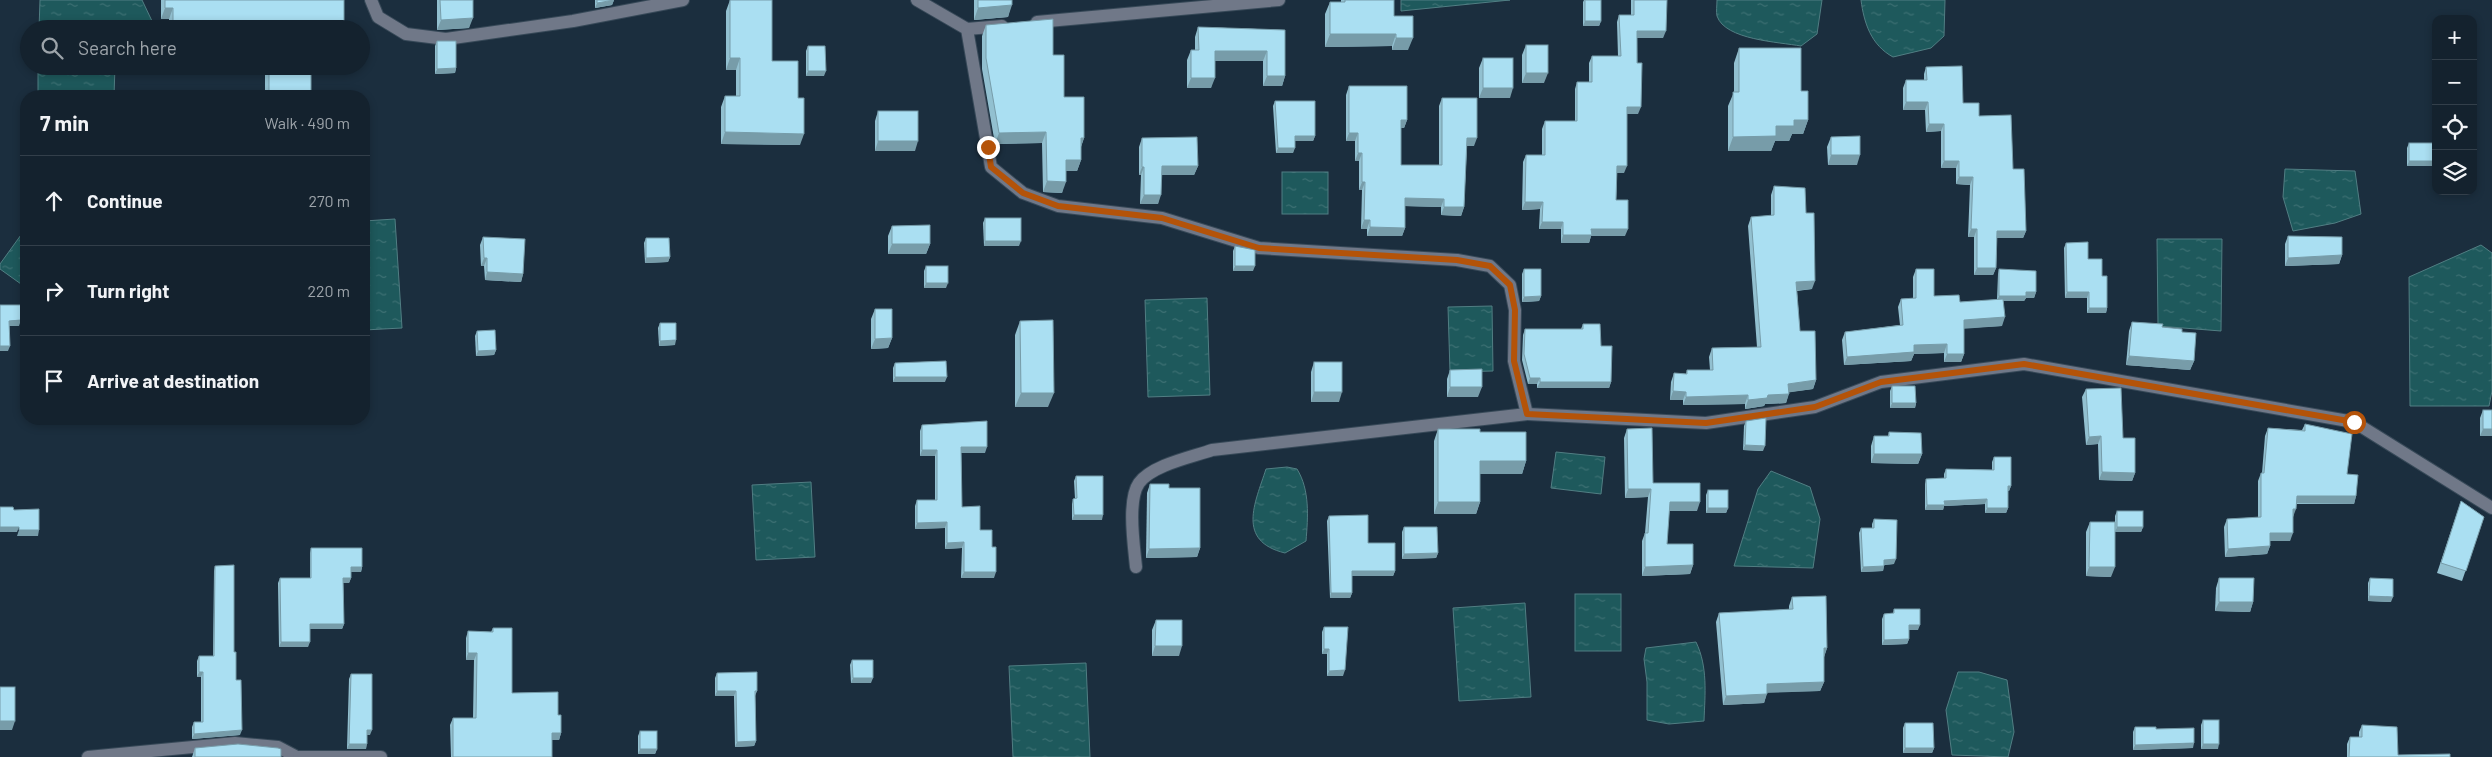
<!DOCTYPE html>
<meta charset="utf-8">
<style>
body{margin:0;font-family:Barlow,sans-serif;background:#212f3a;color:#f1f3f6}
.controls{position:absolute;right:15px;top:15px;display:grid;overflow:hidden;border-radius:10px;box-shadow:0 2px 8px #0003}
.controls button{width:45px;height:45px;display:grid;place-items:center;padding:0;border:0;border-bottom:1px solid #333f4a;background:#14222e;color:#f1f3f6;font:25px sans-serif}
.stop{position:absolute;width:15px;height:15px;margin:-11px;border:4px solid #b45309;border-radius:50%;background:#fff}
.stop.end{background:#b45309;border-color:#fff;box-shadow:0 1px 5px #0008}
.list{margin:0;padding:0;list-style:none}
h2{display:flex;justify-content:space-between;align-items:center;height:65px;margin:0;padding:0 20px;font-size:21px}
h2 small{font-size:16px;font-weight:400;color:#9da4aa}
.list li{display:grid;grid-template-columns:32px 1fr auto;gap:15px;align-items:center;box-sizing:border-box;height:90px;padding:0 20px;border-top:1px solid #333f4a}
.list b{display:block;font-size:19px;white-space:nowrap}
.list em{font-size:16px;font-style:normal;color:#9da4aa}
.icon{flex:none;width:28px;height:28px;fill:none;stroke:currentColor;stroke-width:2;stroke-linecap:round;stroke-linejoin:round}
.map{position:relative;flex:none;width:2492px;height:757px;overflow:hidden}
.search{position:absolute;background:#14222e;box-shadow:0 2px 8px #0003;left:20px;top:20px;width:350px;height:55px;display:flex;align-items:center;gap:12px;box-sizing:border-box;padding:0 18px;border-radius:28px;color:#9da4aa;font-size:19px}
.panel{position:absolute;background:#14222e;box-shadow:0 2px 8px #0003;left:20px;top:90px;width:350px;height:335px;border-radius:20px}
.map>svg:first-child{display:block}
.water{fill:url(#water-ripples);stroke:#517e83}
.lines{fill:none;stroke-linecap:round;stroke-linejoin:round}
.minor-casing{stroke:#374958;stroke-width:14}
.minor{stroke:#707888;stroke-width:12}
.wall{fill:#92c0d0}
.shaded-wall{fill:#779ca9}
.building{fill:#aadff2;stroke:#779ca9}
.route{stroke:#b45309;stroke-width:6}
</style>
<div class="map">
<svg width="2492" height="757" viewBox="0 0 2492 757">
<defs>
<pattern id="water-ripples" width="26" height="14" patternUnits="userSpaceOnUse" patternTransform="scale(1.25)"><rect width="26" height="14" fill="#1e595c"/><path d="M2 4q2-2 4 0t4 0M15 11q2-2 4 0t4 0" fill="none" stroke="#3d7073"/></pattern>
</defs>
<rect width="100%" height="100%" fill="#1b2e3e"/>
<g class="water">
<polygon points="40,0 142,0 152,21 131,29 39,29"/>
<polygon points="1401,0 1510,0 1401,11"/>
<path d="M 1717,0 L 1822,0 L 1817,34 L 1801,46 C 1779,42 1725,40 1717,16 C 1716,12 1717,5 1717,0 Z"/>
<path d="M 1861,0 L 1945,0 L 1944,36 L 1931,48 L 1893,57 C 1871,45 1864,23 1861,0 Z"/>
<polygon points="38,66 115,66 114,96 77,96 38,92"/>
<polygon points="2285,169 2355,171 2361,214 2335,223 2293,231 2283,197"/>
<rect x="1282" y="172" width="46" height="42"/>
<polygon points="395,219 402,328 364,330 364,221"/>
<polygon points="26,228 26,276 21,284 0,269 0,264"/>
<polygon points="2157,239 2222,239 2221,331 2158,326"/>
<polygon points="2481,245 2492,253 2492,391 2489,406 2410,406 2409,277"/>
<polygon points="1207,298 1210,395 1148,397 1145,300"/>
<polygon points="1492,306 1493,371 1450,372 1448,307"/>
<polygon points="1556,452 1605,457 1601,494 1551,488"/>
<path d="M 1287,467 L 1297,469 C 1310,490 1308,517 1306,541 L 1285,553 C 1236,541 1255,503 1266,469 Z"/>
<polygon points="1771,471 1810,487 1820,519 1813,568 1734,566 1758,489"/>
<polygon points="811,482 815,557 756,560 752,485"/>
<rect x="1575" y="594" width="46" height="57"/>
<polygon points="1525,603 1531,697 1459,701 1453,608"/>
<path d="M 1696,642 C 1708,667 1705,694 1704,721 L 1669,724 L 1647,720 L 1647,682 L 1644,659 L 1646,648 Z"/>
<polygon points="1086,663 1090,757 1013,757 1009,666"/>
<polygon points="1958,672 1979,672 2007,680 2014,732 2008,757 1952,755 1946,710"/>
</g>
<g class="lines">
<g class="minor-casing">
<g id="minor">
<polyline points="371,0 378,17 406,34 446,39 573,21 683,0"/>
<polyline points="917,0 967,29 991,167 1023,193 1058,206 1162,218 1259,248 1457,260 1490,266 1510,285 1515,310 1514,361 1527,414 1706,423 1815,407 1881,382 2024,364 2354,422 2492,508"/>
<polyline points="1037,22 1279,0"/>
<polyline points="967,29 1002,26"/>
<path d="M 1136,567 C 1134,546 1127,500 1139,483 C 1152,465 1192,457 1212,450 L 1527,414"/>
<polyline points="88,757 235,743 278,747 297,757"/>
<polyline points="299,757 381,757"/>
</g>
</g>
<use href="#minor" class="minor"/>
</g>
<g class="wall">
<polygon points="161,0 344,0 344,27 356,29 169,29 169,19 161,19"/>
<polygon points="437,0 473,0 469,28 437,30"/>
<polygon points="595,0 614,0 612,5 595,8"/>
<polygon points="730,0 798,98 800,145 721,144 721,107 725,96 736,96 736,70 726,70 726,11"/>
<polygon points="974,0 1012,0 1008,17 974,20"/>
<polygon points="1341,0 1394,0 1394,16 1408,50 1392,50 1392,46 1325,47 1325,14 1330,2 1341,2"/>
<polygon points="1584,0 1601,0 1601,21 1599,26 1583,26 1583,2"/>
<polygon points="1631,0 1667,0 1663,38 1637,38 1638,114 1627,114 1624,173 1617,173 1616,200 1625,236 1591,236 1589,243 1561,243 1561,229 1539,229 1540,209 1522,210 1523,162 1526,155 1542,155 1542,129 1545,121 1575,121 1575,89 1577,82 1589,82 1589,63 1592,56 1618,56 1617,22 1619,15 1631,15"/>
<polygon points="986,25 1053,55 1064,97 1084,138 1081,147 1081,160 1077,171 1066,171 1062,193 1043,192 1042,143 995,144 982,69 982,36"/>
<polygon points="1198,27 1285,30 1285,76 1282,86 1263,86 1263,61 1215,61 1211,88 1187,88 1187,60 1191,50 1195,50 1195,37"/>
<polygon points="437,41 456,68 455,73 435,74 435,46"/>
<polygon points="1526,45 1544,83 1522,83 1522,55"/>
<polygon points="808,46 824,76 806,76 806,51"/>
<polygon points="1739,48 1801,91 1808,120 1803,134 1792,134 1789,141 1775,141 1771,151 1728,151 1728,106 1734,92 1734,63"/>
<polygon points="1483,58 1510,98 1479,98 1479,68"/>
<rect x="265" y="66" width="46" height="30"/>
<polygon points="1926,67 1963,103 1979,116 2013,169 2026,231 2023,238 1997,238 1996,268 1993,275 1974,275 1974,237 1968,237 1970,185 1956,184 1956,168 1941,168 1941,131 1926,132 1925,110 1903,110 1903,88 1906,80 1924,80 1924,74"/>
<polygon points="1349,86 1407,120 1404,128 1401,128 1401,165 1439,165 1439,106 1442,98 1474,146 1467,146 1464,207 1461,216 1441,215 1441,207 1405,206 1405,228 1402,236 1367,236 1367,229 1361,229 1362,190 1359,190 1359,161 1355,161 1355,141 1346,141 1346,95"/>
<polygon points="1275,101 1315,136 1313,141 1295,141 1293,153 1276,153 1273,106"/>
<polygon points="878,111 915,151 875,151 875,121"/>
<polygon points="1831,137 1857,165 1828,165 1827,147"/>
<polygon points="1142,138 1198,166 1194,175 1162,175 1158,204 1140,204 1141,175 1139,175 1139,147"/>
<polygon points="2409,143 2436,166 2407,166 2407,148"/>
<polygon points="1774,186 1806,213 1812,289 1797,291 1800,331 1816,380 1813,389 1789,392 1786,403 1765,404 1764,406 1745,409 1745,404 1683,405 1683,400 1670,400 1671,382 1674,373 1686,374 1687,370 1710,370 1709,357 1712,348 1757,347 1748,226 1751,217 1771,216 1771,195"/>
<polygon points="985,218 1019,246 984,246 983,223"/>
<polygon points="892,226 930,244 926,254 888,254 888,236"/>
<polygon points="2288,236 2342,255 2339,264 2285,266 2285,244"/>
<polygon points="483,237 523,274 521,282 485,280 484,266 481,266 480,245"/>
<polygon points="646,238 670,257 668,262 645,263 644,243"/>
<polygon points="2066,243 2088,259 2102,276 2107,308 2106,313 2087,313 2087,298 2065,298 2064,248"/>
<polygon points="1235,246 1253,271 1233,271 1233,251"/>
<polygon points="926,266 946,288 924,288 924,271"/>
<polygon points="1524,269 1541,296 1539,301 1522,302 1522,274"/>
<polygon points="1916,269 1934,296 1960,302 1997,300 1998,274 1999,269 2036,292 2034,298 2026,298 2024,301 2003,301 2002,326 1964,328 1964,354 1961,362 1944,362 1944,353 1914,354 1911,361 1844,365 1842,340 1845,332 1900,325 1898,307 1901,299 1913,298 1913,277"/>
<polygon points="875,309 892,338 888,348 871,349 871,319"/>
<polygon points="1020,321 1048,407 1015,407 1015,335"/>
<polygon points="2132,322 2162,327 2182,332 2194,361 2190,370 2126,365 2129,331"/>
<polygon points="660,323 675,345 659,346 658,328"/>
<polygon points="1583,324 1601,346 1611,382 1609,388 1537,388 1537,384 1528,384 1522,360 1523,335 1525,329 1581,329"/>
<polygon points="477,331 496,350 494,355 476,356 475,336"/>
<polygon points="1314,362 1339,402 1311,402 1311,372"/>
<polygon points="895,363 945,382 893,382 893,368"/>
<polygon points="1450,370 1478,397 1447,397 1447,379"/>
<polygon points="1892,386 1916,403 1915,408 1890,408 1890,391"/>
<polygon points="2086,389 2123,438 2135,473 2132,481 2099,480 2098,444 2086,445 2082,397"/>
<polygon points="2483,410 2492,436 2480,436 2480,418"/>
<polygon points="1746,421 1763,451 1743,450 1744,426"/>
<polygon points="2305,424 2347,474 2356,496 2354,504 2296,504 2293,517 2290,541 2270,541 2270,546 2267,554 2225,557 2224,527 2227,519 2258,518 2258,481 2261,473 2262,473 2265,436 2268,428 2302,430"/>
<polygon points="922,425 985,453 961,453 962,507 980,530 992,547 994,578 961,578 962,548 945,549 945,528 915,529 915,506 917,500 935,500 935,456 920,456 920,431"/>
<polygon points="1438,429 1480,432 1526,461 1522,474 1480,474 1480,502 1476,514 1434,514 1434,441"/>
<polygon points="1627,429 1653,483 1697,511 1669,511 1667,544 1693,565 1690,574 1642,576 1642,541 1645,533 1648,497 1625,498 1624,438"/>
<polygon points="1889,432 1922,454 1918,464 1871,463 1871,446 1874,436 1888,436"/>
<polygon points="1994,457 2011,486 2009,491 2008,491 2008,508 2006,513 1985,513 1985,504 1944,506 1943,510 1925,510 1925,484 1926,479 1944,478 1944,474 1946,469 1992,470 1992,462"/>
<polygon points="1076,476 1102,520 1072,520 1072,504 1073,499 1075,499 1074,481"/>
<polygon points="1150,484 1169,488 1200,548 1197,557 1146,558 1147,493"/>
<polygon points="1708,490 1728,508 1726,513 1706,513 1706,495"/>
<polygon points="2461,501 2484,517 2462,581 2437,573"/>
<polygon points="2117,511 2143,527 2141,532 2115,532 2115,516"/>
<polygon points="1329,516 1368,543 1395,571 1393,576 1352,576 1352,593 1350,598 1330,598 1327,521"/>
<polygon points="1874,519 1894,564 1884,565 1883,571 1861,572 1859,533 1861,528 1872,528 1872,524"/>
<polygon points="2090,522 2111,577 2086,576 2086,532"/>
<polygon points="1404,527 1438,553 1436,558 1402,559 1402,532"/>
<polygon points="311,548 362,567 361,572 351,572 351,578 349,583 343,583 344,624 342,629 310,629 308,647 279,647 278,583 280,578 310,578 310,553"/>
<polygon points="215,566 234,652 240,735 192,739 192,727 194,722 201,722 201,677 197,677 197,661 199,656 213,656 214,571"/>
<polygon points="2219,578 2253,602 2250,612 2215,611 2216,588"/>
<polygon points="2370,578 2391,602 2368,601 2368,583"/>
<polygon points="1792,597 1827,648 1824,657 1824,682 1820,691 1767,692 1764,703 1723,705 1716,622 1719,613 1789,610 1789,606"/>
<polygon points="1894,609 1918,630 1909,630 1909,639 1907,644 1882,645 1882,619 1884,614 1893,613"/>
<polygon points="1156,620 1179,656 1152,656 1152,630"/>
<polygon points="1324,627 1343,676 1327,676 1327,654 1322,654 1322,632"/>
<polygon points="493,628 512,693 558,715 561,733 559,740 552,740 552,757 451,757 450,725 453,718 473,718 474,660 466,660 466,638 468,631 491,632"/>
<polygon points="852,660 871,683 851,683 850,665"/>
<polygon points="717,673 757,691 755,696 756,741 754,746 735,747 734,696 715,696 715,678"/>
<polygon points="351,674 370,735 367,735 366,749 347,749 349,679"/>
<polygon points="2203,720 2218,749 2201,749 2201,725"/>
<polygon points="1905,723 1934,748 1932,753 1903,753 1903,728"/>
<polygon points="2362,725 2398,755 2450,757 2347,757 2347,744 2350,737 2359,737 2359,732"/>
<polygon points="2135,727 2156,729 2193,748 2133,750 2133,732"/>
<polygon points="640,731 657,749 655,754 638,754 638,736"/>
<polygon points="195,748 281,757 192,757"/>
</g>
<g class="shaded-wall">
<polygon points="614,0 612,5 595,8 597,3"/>
<polygon points="1012,5 1008,17 974,20 978,8"/>
<polygon points="165,8 173,8 169,19 161,19"/>
<polygon points="473,18 469,28 437,30 441,20"/>
<polygon points="1585,21 1601,21 1599,26 1583,26"/>
<polygon points="173,27 222,27 222,29 172,29"/>
<polygon points="1637,31 1666,31 1663,38 1634,38"/>
<polygon points="1330,34 1396,34 1392,46 1325,47"/>
<polygon points="1396,38 1413,38 1408,50 1392,50"/>
<polygon points="1215,51 1267,51 1263,61 1211,61"/>
<polygon points="730,58 740,58 736,70 726,70"/>
<polygon points="456,68 455,73 435,74 437,69"/>
<polygon points="808,71 826,71 824,76 806,76"/>
<polygon points="1526,73 1548,73 1544,83 1522,83"/>
<polygon points="1267,76 1285,76 1282,86 1263,86"/>
<polygon points="1191,78 1215,78 1211,88 1187,88"/>
<polygon points="1483,88 1513,88 1510,98 1479,98"/>
<polygon points="1906,102 1928,102 1925,110 1903,110"/>
<polygon points="1627,107 1641,107 1638,114 1624,114"/>
<polygon points="1401,120 1407,120 1404,128 1398,128"/>
<polygon points="1794,120 1808,120 1803,134 1792,134 1789,141 1775,141 1771,151 1728,151 1733,137 1776,126"/>
<polygon points="1929,124 1944,124 1941,131 1926,132"/>
<polygon points="725,132 804,134 800,145 721,144"/>
<polygon points="1046,132 1042,143 995,144 999,133"/>
<polygon points="1349,133 1358,133 1355,141 1346,141"/>
<polygon points="1295,136 1315,136 1313,141 1293,141"/>
<polygon points="1081,138 1084,138 1080,149"/>
<polygon points="1467,138 1477,138 1474,146 1464,146"/>
<polygon points="878,141 918,141 915,151 875,151"/>
<polygon points="1278,148 1295,148 1293,153 1276,153"/>
<polygon points="1358,153 1362,153 1359,161 1355,161"/>
<polygon points="1831,155 1860,155 1857,165 1828,165"/>
<polygon points="1066,160 1081,160 1077,171 1062,171"/>
<polygon points="1944,161 1959,161 1956,168 1941,168"/>
<polygon points="2409,161 2436,161 2436,166 2407,166"/>
<polygon points="1162,166 1198,166 1194,175 1159,175"/>
<polygon points="1617,166 1627,166 1624,173 1614,173"/>
<polygon points="1142,167 1144,167 1141,175 1139,175"/>
<polygon points="1959,177 1973,177 1970,185 1956,184"/>
<polygon points="1047,181 1066,182 1062,193 1043,192"/>
<polygon points="1362,182 1365,182 1362,190 1359,190"/>
<polygon points="1144,195 1161,195 1158,204 1140,204"/>
<polygon points="1405,198 1444,199 1441,207 1402,206"/>
<polygon points="1525,202 1543,202 1540,209 1522,210"/>
<polygon points="1444,207 1464,207 1461,216 1441,215"/>
<polygon points="1364,220 1370,220 1367,229 1361,229"/>
<polygon points="1542,222 1563,222 1561,229 1539,229"/>
<polygon points="1370,227 1405,228 1402,236 1367,236"/>
<polygon points="1591,229 1628,229 1625,236 1591,236 1589,243 1561,243 1563,235"/>
<polygon points="1971,229 1977,229 1974,237 1968,237"/>
<polygon points="1997,231 2026,231 2023,238 1995,238"/>
<polygon points="985,241 1021,241 1019,246 984,246"/>
<polygon points="892,244 930,244 926,254 888,254"/>
<polygon points="2342,255 2339,264 2285,266 2288,258"/>
<polygon points="670,257 668,262 645,263 646,258"/>
<polygon points="484,258 487,258 484,266 481,266"/>
<polygon points="1235,266 1255,266 1253,271 1233,271"/>
<polygon points="1977,268 1996,268 1993,275 1974,275"/>
<polygon points="487,272 523,274 521,282 485,280"/>
<polygon points="1815,281 1812,289 1793,291 1796,282"/>
<polygon points="926,283 948,283 946,288 924,288"/>
<polygon points="2026,292 2036,292 2034,298 2026,298 2024,301 1997,301 1999,296"/>
<polygon points="2067,292 2089,292 2087,298 2065,298"/>
<polygon points="1541,296 1539,301 1522,302 1524,297"/>
<polygon points="2089,308 2107,308 2106,313 2087,313"/>
<polygon points="2005,317 2002,326 1961,329 1964,320"/>
<polygon points="21,320 19,326 7,326 9,321"/>
<polygon points="892,338 888,348 871,349 875,339"/>
<polygon points="676,340 675,345 659,346 660,341"/>
<polygon points="1947,344 1944,353 1914,354 1911,361 1844,365 1847,357 1914,345"/>
<polygon points="0,346 10,346 8,351 0,351"/>
<polygon points="496,350 494,355 476,356 478,351"/>
<polygon points="1947,354 1964,354 1961,362 1944,362"/>
<polygon points="2129,356 2194,361 2190,370 2126,365"/>
<polygon points="895,377 947,377 945,382 893,382"/>
<polygon points="1530,378 1540,378 1537,384 1528,384"/>
<polygon points="1816,380 1813,389 1785,393 1788,384"/>
<polygon points="1540,382 1611,382 1609,388 1537,388"/>
<polygon points="1450,387 1482,387 1478,397 1447,397"/>
<polygon points="1673,391 1686,392 1683,400 1670,400"/>
<polygon points="1314,392 1342,392 1339,402 1311,402"/>
<polygon points="1021,393 1054,393 1048,407 1015,407"/>
<polygon points="1789,394 1786,403 1765,404 1764,406 1745,409 1748,400 1768,395"/>
<polygon points="1748,395 1745,404 1683,405 1686,397"/>
<polygon points="1892,403 1916,403 1915,408 1890,408"/>
<polygon points="2483,429 2492,429 2492,436 2480,436"/>
<polygon points="2101,436 2098,444 2086,445 2089,437"/>
<polygon points="1745,445 1765,446 1763,451 1743,450"/>
<polygon points="961,447 987,447 985,453 959,453"/>
<polygon points="922,450 937,450 935,456 920,456"/>
<polygon points="1874,454 1922,454 1918,464 1871,463"/>
<polygon points="1480,461 1526,461 1522,474 1475,474"/>
<polygon points="2102,472 2135,473 2132,481 2099,480"/>
<polygon points="2008,486 2011,486 2009,491 2006,491"/>
<polygon points="1628,489 1651,489 1648,497 1625,498"/>
<polygon points="2297,496 2356,496 2354,504 2294,503"/>
<polygon points="1987,499 1985,504 1944,506 1943,510 1925,510 1927,505 1944,501"/>
<polygon points="1438,502 1480,502 1476,514 1434,514"/>
<polygon points="1670,502 1700,502 1697,511 1667,511"/>
<polygon points="1708,508 1728,508 1726,513 1706,513"/>
<polygon points="1987,508 2008,508 2006,513 1985,513"/>
<polygon points="2293,509 2296,509 2293,517"/>
<polygon points="1074,515 1103,515 1102,520 1072,520"/>
<polygon points="947,522 945,528 915,529 917,523"/>
<polygon points="0,527 19,527 17,532 0,532"/>
<polygon points="2117,527 2143,527 2141,532 2115,532"/>
<polygon points="19,530 39,530 38,536 17,536"/>
<polygon points="2270,533 2293,533 2290,541 2267,541"/>
<polygon points="964,542 962,548 945,549 947,543"/>
<polygon points="2270,546 2267,554 2225,557 2228,549"/>
<polygon points="1200,548 1197,557 1146,558 1149,549"/>
<polygon points="1438,553 1436,558 1402,559 1404,554"/>
<polygon points="1896,559 1894,564 1882,565 1884,560"/>
<polygon points="1693,565 1690,574 1642,576 1645,567"/>
<polygon points="1884,566 1883,571 1861,572 1863,567"/>
<polygon points="351,567 362,567 361,572 349,572"/>
<polygon points="2089,567 2115,567 2111,577 2086,576"/>
<polygon points="1352,571 1395,571 1393,576 1350,576"/>
<polygon points="964,572 996,572 994,578 961,578"/>
<polygon points="343,578 351,578 349,583 341,583"/>
<polygon points="1331,593 1352,593 1350,598 1330,598"/>
<polygon points="2369,596 2393,597 2391,602 2368,601"/>
<polygon points="2219,602 2253,602 2250,612 2215,611"/>
<polygon points="310,624 344,624 342,629 308,629"/>
<polygon points="1909,625 1920,625 1918,630 1907,630"/>
<polygon points="1909,639 1907,644 1882,645 1884,640"/>
<polygon points="281,642 310,642 308,647 279,647"/>
<polygon points="1155,646 1182,646 1179,656 1152,656"/>
<polygon points="1824,648 1827,648 1824,657"/>
<polygon points="1324,649 1329,649 1327,654 1322,654"/>
<polygon points="468,653 477,653 474,660 466,660"/>
<polygon points="1345,670 1343,676 1327,676 1329,671"/>
<polygon points="199,672 203,672 201,677 197,677"/>
<polygon points="853,678 873,678 871,683 851,683"/>
<polygon points="1824,682 1820,691 1764,693 1767,684"/>
<polygon points="717,691 736,691 734,696 715,696"/>
<polygon points="1767,694 1764,703 1723,705 1726,696"/>
<polygon points="0,721 15,721 12,730 0,730"/>
<polygon points="242,730 240,735 192,739 194,734"/>
<polygon points="367,730 372,730 370,735 365,735"/>
<polygon points="552,733 561,733 559,740 549,740"/>
<polygon points="756,741 754,746 735,747 737,742"/>
<polygon points="2194,743 2193,748 2133,750 2135,745"/>
<polygon points="349,744 367,744 366,749 347,749"/>
<polygon points="2203,744 2219,744 2218,749 2201,749"/>
<polygon points="1905,748 1934,748 1932,753 1903,753"/>
<polygon points="640,749 657,749 655,754 638,754"/>
</g>
<g class="building">
<polygon points="165,0 344,0 344,27 356,27 356,29 222,29 222,27 173,27 173,8 165,8"/>
<polygon points="440,0 473,0 473,18 441,20"/>
<polygon points="597,0 614,0 597,3"/>
<polygon points="730,0 772,0 772,61 798,61 798,98 804,98 804,134 725,132 725,96 740,96 740,58 730,58"/>
<polygon points="978,0 1012,0 1012,5 978,8"/>
<polygon points="1345,0 1394,0 1394,16 1413,16 1413,38 1396,38 1396,34 1330,34 1330,2 1345,2"/>
<rect x="1585" y="0" width="16" height="21"/>
<polygon points="1634,0 1667,0 1666,31 1637,31 1637,63 1642,63 1641,107 1627,107 1627,166 1617,166 1616,200 1628,200 1628,229 1591,229 1592,235 1563,235 1563,222 1542,222 1543,202 1525,202 1526,155 1545,155 1545,121 1577,121 1577,82 1592,82 1592,56 1621,56 1619,15 1634,15"/>
<polygon points="1053,19 1053,55 1064,55 1064,97 1084,97 1084,138 1081,138 1081,160 1066,160 1066,182 1047,181 1046,132 999,133 986,58 986,25"/>
<polygon points="1198,27 1285,30 1285,76 1267,76 1267,51 1215,51 1215,78 1191,78 1191,50 1199,50"/>
<polygon points="437,41 456,41 456,68 437,69"/>
<rect x="1526" y="45" width="22" height="28"/>
<polygon points="808,46 825,46 826,71 808,71"/>
<polygon points="1739,48 1801,48 1801,91 1808,91 1808,120 1794,120 1794,126 1776,126 1776,136 1733,137 1733,92 1739,92"/>
<rect x="1483" y="58" width="30" height="30"/>
<rect x="269" y="66" width="42" height="30"/>
<polygon points="1962,66 1963,103 1979,103 1979,116 2011,115 2013,169 2024,169 2026,231 1997,231 1996,268 1977,268 1977,229 1971,229 1973,177 1959,177 1959,161 1944,161 1944,124 1929,124 1928,102 1906,102 1906,80 1927,80 1926,67"/>
<polygon points="1349,86 1407,86 1407,120 1401,120 1401,165 1442,165 1442,98 1477,98 1477,138 1467,138 1464,207 1444,207 1444,199 1405,198 1405,228 1370,227 1370,220 1364,220 1365,182 1362,182 1362,153 1358,153 1358,133 1349,133"/>
<rect x="192" y="91" width="31" height="5"/>
<polygon points="1275,101 1315,101 1315,136 1295,136 1295,148 1278,148"/>
<rect x="878" y="111" width="40" height="30"/>
<polygon points="1860,136 1860,155 1831,155 1831,137"/>
<polygon points="1197,137 1198,166 1162,166 1161,195 1144,195 1144,167 1142,167 1142,138"/>
<rect x="2409" y="143" width="27" height="18"/>
<polygon points="1774,186 1805,188 1806,213 1814,213 1815,281 1796,282 1800,331 1815,331 1816,380 1788,384 1789,394 1768,395 1767,398 1748,400 1748,395 1686,397 1686,392 1673,391 1674,373 1687,374 1687,370 1713,370 1712,348 1761,347 1751,217 1774,215"/>
<rect x="985" y="218" width="36" height="23"/>
<polygon points="930,225 930,244 892,244 892,226"/>
<polygon points="2288,236 2342,237 2342,255 2288,258"/>
<polygon points="483,237 525,239 523,274 487,272 487,258 484,258"/>
<polygon points="646,238 669,238 670,257 646,258"/>
<polygon points="2088,242 2088,259 2102,259 2102,276 2107,276 2107,308 2089,308 2089,292 2067,292 2066,243"/>
<polygon points="1235,246 1255,250 1255,266 1235,266"/>
<rect x="926" y="266" width="22" height="17"/>
<polygon points="1524,269 1541,269 1541,296 1524,297"/>
<polygon points="1916,269 1934,269 1934,296 1959,295 1960,302 2003,299 2005,317 1964,320 1964,354 1947,354 1947,344 1914,345 1914,352 1847,357 1845,332 1903,325 1901,299 1916,298"/>
<polygon points="1999,269 2036,271 2036,292 2026,292 2026,296 1999,296"/>
<polygon points="0,305 21,305 21,320 9,321 10,346 0,346"/>
<polygon points="875,309 892,309 892,338 875,339"/>
<polygon points="1053,320 1054,393 1021,393 1020,321"/>
<polygon points="2132,322 2163,324 2162,327 2182,329 2182,332 2196,333 2194,361 2129,356"/>
<polygon points="660,323 676,323 676,340 660,341"/>
<polygon points="1583,324 1600,324 1601,346 1612,346 1611,382 1540,382 1540,378 1530,378 1524,354 1525,329 1583,329"/>
<polygon points="495,330 496,350 478,351 477,331"/>
<polygon points="946,361 947,377 895,377 895,363"/>
<rect x="1314" y="362" width="28" height="30"/>
<polygon points="1482,369 1482,387 1450,387 1450,370"/>
<polygon points="1892,386 1915,386 1916,403 1892,403"/>
<polygon points="2121,388 2123,438 2135,438 2135,473 2102,472 2101,436 2089,437 2086,389"/>
<rect x="2483" y="410" width="9" height="19"/>
<polygon points="1766,418 1765,446 1745,445 1746,421"/>
<polygon points="987,421 987,447 961,447 962,507 980,506 980,530 992,530 992,547 996,547 996,572 964,572 964,542 947,543 947,522 917,523 917,500 937,500 937,450 922,450 922,425"/>
<polygon points="2305,424 2352,434 2347,474 2358,475 2356,496 2297,496 2296,509 2293,509 2293,533 2270,533 2270,546 2228,549 2227,519 2261,517 2261,473 2264,473 2268,428 2305,431"/>
<polygon points="1652,428 1653,483 1700,483 1700,502 1670,502 1667,544 1693,544 1693,565 1645,567 1645,533 1648,533 1651,489 1628,489 1627,429"/>
<polygon points="1438,429 1480,429 1480,432 1526,432 1526,461 1480,461 1480,502 1438,502"/>
<polygon points="1889,432 1921,433 1922,454 1874,454 1874,436 1889,436"/>
<polygon points="1994,457 2011,457 2011,486 2008,486 2008,508 1987,508 1987,499 1944,501 1945,505 1927,505 1926,479 1946,478 1946,469 1994,470"/>
<polygon points="1076,476 1103,476 1103,515 1074,515 1073,499 1077,498"/>
<polygon points="1150,484 1169,484 1169,488 1200,488 1200,548 1149,549"/>
<rect x="1708" y="490" width="20" height="18"/>
<polygon points="2461,501 2484,517 2466,571 2441,563"/>
<polygon points="0,507 13,507 14,510 39,509 39,530 19,530 19,527 0,527"/>
<rect x="2117" y="511" width="26" height="16"/>
<polygon points="1368,515 1368,543 1395,543 1395,571 1352,571 1352,593 1331,593 1329,516"/>
<polygon points="1874,519 1897,520 1896,559 1884,560 1884,566 1863,567 1861,528 1874,528"/>
<polygon points="2090,522 2115,522 2115,567 2089,567"/>
<polygon points="1404,527 1437,527 1438,553 1404,554"/>
<polygon points="311,548 362,548 362,567 351,567 351,578 343,578 344,624 310,624 310,642 281,642 280,578 311,578"/>
<polygon points="234,565 234,652 236,652 236,680 241,680 242,730 194,734 194,722 203,722 203,672 199,672 199,656 214,656 215,566"/>
<polygon points="2219,578 2254,578 2253,602 2219,602"/>
<polygon points="2370,578 2393,579 2393,597 2369,596"/>
<polygon points="1826,596 1827,648 1824,648 1824,682 1767,684 1767,694 1726,696 1719,613 1793,609 1792,597"/>
<polygon points="1894,609 1920,609 1920,625 1909,625 1909,639 1884,640 1884,614 1894,613"/>
<polygon points="1156,620 1182,620 1182,646 1155,646"/>
<polygon points="1324,627 1348,627 1345,670 1329,671 1329,649 1324,649"/>
<polygon points="493,628 512,628 512,693 558,692 558,715 561,715 561,733 552,733 552,757 453,757 453,718 476,718 477,653 468,653 468,631 493,632"/>
<polygon points="852,660 873,660 873,678 853,678"/>
<polygon points="757,672 757,691 755,691 756,741 737,742 736,691 717,691 717,673"/>
<polygon points="351,674 372,674 372,730 367,730 367,744 349,744"/>
<rect x="0" y="687" width="15" height="34"/>
<rect x="2203" y="720" width="16" height="24"/>
<polygon points="1905,723 1933,723 1934,748 1905,748"/>
<polygon points="2362,725 2397,727 2398,755 2450,754 2450,757 2349,757 2350,737 2362,737"/>
<polygon points="2135,727 2156,727 2156,729 2194,728 2194,743 2135,745"/>
<rect x="640" y="731" width="17" height="18"/>
<polygon points="238,744 278,748 281,749 281,757 195,757 195,748"/>
</g>
<g class="lines">
<polyline class="route" points="988,147 991,167 1023,193 1058,206 1162,218 1259,248 1457,260 1490,266 1510,285 1515,310 1514,361 1527,414 1706,423 1815,407 1881,382 2024,364 2354,422"/>
</g>
</svg>
<div class="controls">
<button>+</button>
<button>−</button>
<button><svg class="icon" aria-label="locate" viewBox="0 0 24 24"><circle cx="12" cy="12" r="6"/><path d="M12 2v4M12 18v4M2 12h4M18 12h4"/></svg></button>
<button><svg class="icon" aria-label="layers" viewBox="0 0 24 24"><path d="M12 4l9 5-9 5-9-5zM3 14l9 5 9-5"/></svg></button>
</div>
<div class="stop" style="left:2354px;top:422px"></div>
<div class="stop end" style="left:988px;top:147px"></div>
<div class="search"><svg class="icon" aria-label="search" viewBox="0 0 24 24"><circle cx="10" cy="10" r="6"/><path d="M15 15l6 6"/></svg>Search here</div>
<section class="panel">
<h2>7 min<small>Walk · 490 m</small></h2>
<ul class="list">
<li><svg class="icon" aria-label="ahead" viewBox="0 0 24 24"><path d="M12 20V5M6 11l6-6 6 6"/></svg><div><b>Continue</b></div><em>270 m</em></li>
<li><svg class="icon" aria-label="right" viewBox="0 0 24 24"><path d="M7 20v-9h11M14 6l5 5-5 5"/></svg><div><b>Turn right</b></div><em>220 m</em></li>
<li><svg class="icon" aria-label="arrive" viewBox="0 0 24 24"><path d="M6 21V4h12l-3 4 3 4H6"/></svg><div><b>Arrive at destination</b></div></li>
</ul>
</section>
</div>
